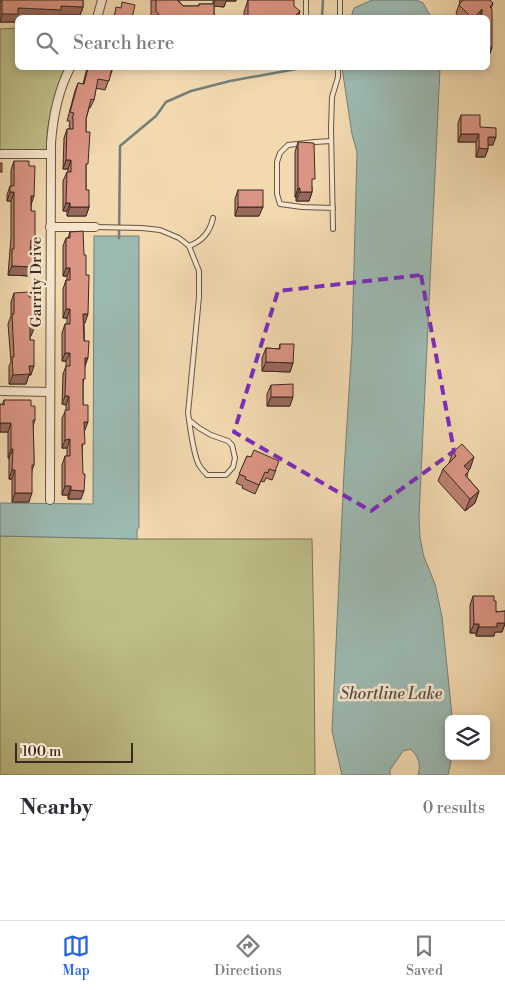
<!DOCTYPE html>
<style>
body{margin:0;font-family:"Libre Bodoni",serif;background:#f7f7f7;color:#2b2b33}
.controls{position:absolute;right:15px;bottom:15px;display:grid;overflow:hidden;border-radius:8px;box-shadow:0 2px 8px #0003}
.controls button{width:45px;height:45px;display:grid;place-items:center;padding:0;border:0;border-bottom:1px solid #e1e1e2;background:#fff;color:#2b2b33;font:25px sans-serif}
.scale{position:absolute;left:15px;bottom:12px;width:118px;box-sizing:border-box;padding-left:5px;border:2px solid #382921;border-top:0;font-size:14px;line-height:18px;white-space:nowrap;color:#382921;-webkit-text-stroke:4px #f7e6cc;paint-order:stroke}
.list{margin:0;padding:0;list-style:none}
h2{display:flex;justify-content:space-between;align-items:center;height:65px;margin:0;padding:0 20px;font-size:21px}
h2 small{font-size:16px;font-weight:400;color:#7c7c81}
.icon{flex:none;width:28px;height:28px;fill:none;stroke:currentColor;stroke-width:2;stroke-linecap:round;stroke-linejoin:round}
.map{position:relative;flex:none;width:505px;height:775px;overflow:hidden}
.search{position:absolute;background:#fff;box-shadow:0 2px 8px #0003;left:15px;right:15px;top:15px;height:55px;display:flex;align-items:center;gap:12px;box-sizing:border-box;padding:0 18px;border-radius:8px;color:#7c7c81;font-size:19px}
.sheet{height:145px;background:#fff}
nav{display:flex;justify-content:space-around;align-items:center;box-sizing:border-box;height:70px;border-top:1px solid #e1e1e2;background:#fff;font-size:14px;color:#7c7c81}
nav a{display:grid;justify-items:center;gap:2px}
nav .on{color:#2563eb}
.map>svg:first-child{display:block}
.green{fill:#bebe88;stroke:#7b7454}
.water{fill:#9cb9b1;stroke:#747f77}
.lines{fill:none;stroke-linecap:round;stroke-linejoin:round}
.stream{stroke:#747f77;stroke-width:2.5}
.service-casing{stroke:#665545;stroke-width:6}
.minor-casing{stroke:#665545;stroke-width:10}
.service{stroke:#f7e6cc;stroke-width:4}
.minor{stroke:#f7e6cc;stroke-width:8}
.wall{fill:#bc8072;stroke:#382921;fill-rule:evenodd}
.shaded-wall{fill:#99685c;stroke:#382921}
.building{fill:#db9584;stroke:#382921}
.marked{fill:none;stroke:#7b2cbf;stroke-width:4;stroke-dasharray:10 6;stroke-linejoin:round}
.labels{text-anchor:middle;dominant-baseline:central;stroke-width:5;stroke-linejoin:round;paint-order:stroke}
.street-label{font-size:15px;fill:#382921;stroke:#f7e6cc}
.water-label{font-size:16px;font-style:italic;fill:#514d45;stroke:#f7e6cc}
</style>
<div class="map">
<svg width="505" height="775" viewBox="0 0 505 775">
<rect width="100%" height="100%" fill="#f2d9b0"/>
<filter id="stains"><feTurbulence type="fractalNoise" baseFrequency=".004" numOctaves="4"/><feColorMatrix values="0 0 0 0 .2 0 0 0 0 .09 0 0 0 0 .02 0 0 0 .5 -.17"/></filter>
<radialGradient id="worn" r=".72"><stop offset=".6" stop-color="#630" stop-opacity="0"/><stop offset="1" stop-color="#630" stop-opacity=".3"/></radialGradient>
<g class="green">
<path d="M 17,28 L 18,68 L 68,68 C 59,90 47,114 47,139 C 47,144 49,149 51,154 L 0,154 L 0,29 Z"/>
<polygon points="0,536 137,539 312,539 314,640 315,775 0,775"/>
</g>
<g class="water">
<polygon points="372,0 416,0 423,3 431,17 351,17 354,8"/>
<path d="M 342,68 L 440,68 L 419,517 L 420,538 L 424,557 L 435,584 L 442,617 L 452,716 L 452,719 L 449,719 L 449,756 L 452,756 L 448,775 L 418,775 C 421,765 419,756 410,749 L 403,751 L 390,770 L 390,775 L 342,775 L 332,731 L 344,472 L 352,343 L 357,152 L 352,134 Z"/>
<polygon points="94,236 139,236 139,527 137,530 137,539 0,536 0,503 93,504"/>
</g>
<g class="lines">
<g class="stream">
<polyline points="322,18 323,0"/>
<polyline points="119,238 120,146 156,116 166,102 191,91 230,81 302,68"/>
</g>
<g class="service-casing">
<g id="service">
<polyline points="306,18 306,0"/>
<polyline points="340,18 340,0"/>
<polyline points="331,141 315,142 288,145 280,153 277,162 277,194 280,204 302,207 333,208"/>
<path d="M 95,227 L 142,228 L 160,230 L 179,238 L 189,246 L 199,271 L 199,297 L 188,413 C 190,426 193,454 199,465 C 201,469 205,472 207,475 L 226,475 L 233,467 L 235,458 L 232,445 L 228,441 L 211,435 L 199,428 L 189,420"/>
<polyline points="333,229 331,128 332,97 338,77 338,68"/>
<path d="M 189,246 C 203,241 210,232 213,218"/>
</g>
</g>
<g class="minor-casing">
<g id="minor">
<polyline points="97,18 102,0"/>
<polyline points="0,154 51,154"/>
<polyline points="50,227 95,227"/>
<polyline points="0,391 50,392"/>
<path d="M 50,500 L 51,143 C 53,116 58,91 70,68"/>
</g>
</g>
<use href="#service" class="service"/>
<use href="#minor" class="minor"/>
</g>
<g class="wall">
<polygon points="1,0 83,0 83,7 80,15 59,15 58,18 17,17 15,22 0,22 0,3"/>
<path d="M 151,0 L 236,0 L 236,1 L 226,1 L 224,7 L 214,6 L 214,18 L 151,18 ZM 178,0 L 213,0 L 213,4 L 199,4 L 198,6 L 183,6 Z"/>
<polygon points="248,0 294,6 298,18 244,18 244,12"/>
<polygon points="460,0 490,0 493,3 491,9 489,56 488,18 460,18 456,13 459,5 460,3 459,2"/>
<polygon points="87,68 113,68 105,90 96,88 94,100 90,108 89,108 86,119 86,190 89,207 86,216 67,216 67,211 63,211 63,181 67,172 68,172 68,169 63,169 64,138 67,129 70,129 70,127 69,127 70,121 67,121 75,91 78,83 83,84"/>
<polygon points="461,115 480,127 493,145 488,145 488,149 485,157 476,157 476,142 458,142 458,123"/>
<polygon points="298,142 312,187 312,192 309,201 296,201 296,197 295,197 295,152"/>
<polygon points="14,161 31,205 31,249 30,254 34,267 31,276 8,275 11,237 11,201 7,201 7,195 10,186 11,186 11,170"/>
<polygon points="238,190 259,216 235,216 235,199"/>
<polygon points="70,232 85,323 84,323 85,366 83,384 83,405 85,430 84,430 82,451 81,499 68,499 68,495 62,495 62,465 65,456 67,456 67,448 62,448 62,418 66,410 66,405 62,404 63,374 66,366 66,361 62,361 62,333 65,324 67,324 67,318 63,318 63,289 66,280 67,280 67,276 63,276 63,246 66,238 68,238"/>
<polygon points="14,293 31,336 30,336 31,375 29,375 26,384 9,384 9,366 11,362 8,324 11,316 11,302"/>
<polygon points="280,344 293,363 290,372 262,371 262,358 266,348 279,349"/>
<polygon points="271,385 290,406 267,406 267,394"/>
<polygon points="4,400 31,406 35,420 33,426 34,465 32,470 29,502 12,502 12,479 9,479 9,458 8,458 8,432 0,432 0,404 2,405"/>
<polygon points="453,452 470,469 468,471 467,477 479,491 475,503 465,511 438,481 443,469 449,463"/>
<polygon points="247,456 276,470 272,480 266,478 264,482 261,481 255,494 242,488 243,486 236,483"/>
<polygon points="473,596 494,601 496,612 505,611 505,624 502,632 495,632 494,636 476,636 476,633 470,633 470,605"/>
</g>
<g class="shaded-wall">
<polygon points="215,0 236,0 236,1 226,1 224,7 213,6"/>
<polygon points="61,6 83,7 80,15 59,15 58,18 17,17 15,22 0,22 2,14 18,8"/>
<polygon points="482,9 479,18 474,18"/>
<polygon points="300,11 298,18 293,18"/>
<polygon points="488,48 492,48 489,56 488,56"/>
<polygon points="461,134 479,134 476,142 458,142"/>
<polygon points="488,137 496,137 493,145 485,145"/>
<polygon points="479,148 488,149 485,157 476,157"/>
<polygon points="66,160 71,160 68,169 63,169"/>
<polygon points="298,188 300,188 296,197 295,197"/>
<polygon points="10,192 14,192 11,201 7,201"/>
<polygon points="300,192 312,192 309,201 296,201"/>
<polygon points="31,196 34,196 31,205"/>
<polygon points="66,203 70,203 67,211 63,211"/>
<polygon points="70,207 89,207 86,216 67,216"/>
<polygon points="238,207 263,207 259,216 235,216"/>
<polygon points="31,240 35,240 31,249 28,249"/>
<polygon points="12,266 34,267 31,276 8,275"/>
<polygon points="66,268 70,268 67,276 63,276"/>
<polygon points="66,309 70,309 67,318 63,318"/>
<polygon points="83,314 88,314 85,323 80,323"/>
<polygon points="35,326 31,336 27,336 30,327"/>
<polygon points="65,353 70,353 66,361 62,361"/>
<polygon points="85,358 88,358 85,366"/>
<polygon points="266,362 293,363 290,372 262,371"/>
<polygon points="29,366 34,366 31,375 29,375 26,384 9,384 13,375"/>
<polygon points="65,396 69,396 66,405 62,404"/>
<polygon points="271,397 293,397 290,406 267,406"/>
<polygon points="84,422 88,422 85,430 81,430"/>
<polygon points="0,423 11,423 8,432 0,432"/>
<polygon points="70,439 67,448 62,448 65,440"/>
<polygon points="11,449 13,449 9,458 8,458"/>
<polygon points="474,457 470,469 460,478 464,466"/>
<polygon points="12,470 15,470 12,479 9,479"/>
<polygon points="65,486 71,486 68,495 62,495"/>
<polygon points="71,490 84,491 81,499 68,499"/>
<polygon points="479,491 475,503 465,511 470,499"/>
<polygon points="15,493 32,493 29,502 12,502"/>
<polygon points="497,623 505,623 502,632 495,632 494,636 476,636 479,627"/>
<polygon points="474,624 479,624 476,633 470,633"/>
</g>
<g class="building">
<polygon points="2,0 83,0 83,7 61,6 61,10 18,8 18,14 2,14"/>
<polygon points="156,0 178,0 178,1 183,6 199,6 199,4 214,4 214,18 162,18 156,11"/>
<polygon points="248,0 294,0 294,6 300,11 293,18 248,18"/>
<polygon points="463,0 490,0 493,3 490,7 492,9 492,48 488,48 488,18 482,18 482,9 474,18 472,18 459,5"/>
<polygon points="122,2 135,5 132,18 114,18 116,7 121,8"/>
<polygon points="88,68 112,68 109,81 98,79 94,100 91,99 86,119 86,132 90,132 88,164 86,164 86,190 89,190 89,207 70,207 70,203 66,203 67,172 71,172 71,160 66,160 67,129 73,129 73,118 72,118 74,113 70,112 78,83 84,84"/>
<polygon points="461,115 480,115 480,127 496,128 496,137 488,137 488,149 479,148 479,134 461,134"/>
<polygon points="298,142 314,143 315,179 312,179 312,192 300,192 300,188 298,188"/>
<polygon points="14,161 29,161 29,166 35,166 34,196 31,196 31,211 35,211 35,240 31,240 30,254 35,254 34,267 12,266 12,249 14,249 14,192 10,192 10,186 14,186"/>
<rect x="0" y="163" width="2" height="9"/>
<rect x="238" y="190" width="25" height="17"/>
<polygon points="83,231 84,255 86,255 86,275 89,275 88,314 83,314 84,341 89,341 88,358 85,358 85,379 83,379 83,405 88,405 88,422 84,422 85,444 82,444 83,474 85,474 84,491 71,490 71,486 65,486 65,456 70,456 70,439 65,440 65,410 69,410 69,396 65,396 66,366 70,366 70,353 65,353 65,324 70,324 70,309 66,309 66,280 70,280 70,268 66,268 66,238 70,238 70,232"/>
<polygon points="29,292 29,297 34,297 35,326 30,327 30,340 34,340 34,366 29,366 30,374 13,375 12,357 14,357 12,314 14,314 14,293"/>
<polygon points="280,344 294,344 293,363 266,362 266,348 280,349"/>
<polygon points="293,384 293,397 271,397 271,385"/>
<polygon points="4,400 31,400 31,406 35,406 35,420 33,420 34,453 34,465 32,465 32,493 15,493 15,470 12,470 13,449 11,449 11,423 0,423 0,404 4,405"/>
<polygon points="462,444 474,457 464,466 469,471 465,475 479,491 470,499 443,469 456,456 453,452"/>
<polygon points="254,450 279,461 275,471 269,469 268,473 265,472 259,485 245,479 246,477 239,474 247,456 251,457"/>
<polygon points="473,596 494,596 494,601 496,601 496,612 505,611 505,623 497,623 497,627 479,627 479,624 474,624"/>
</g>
<path class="marked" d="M 421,275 L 454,451 L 371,511 L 234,432 L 278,291 Z"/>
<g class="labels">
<g class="street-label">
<text transform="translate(36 282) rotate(-90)">Garrity Drive</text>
</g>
<g class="water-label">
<text x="391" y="694">Shortline Lake</text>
</g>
</g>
<rect width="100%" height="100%" filter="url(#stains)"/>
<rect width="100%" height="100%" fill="url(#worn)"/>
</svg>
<div class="controls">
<button><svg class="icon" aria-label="layers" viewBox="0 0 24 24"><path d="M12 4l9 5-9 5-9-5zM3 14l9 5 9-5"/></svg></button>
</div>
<div class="scale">100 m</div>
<div class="search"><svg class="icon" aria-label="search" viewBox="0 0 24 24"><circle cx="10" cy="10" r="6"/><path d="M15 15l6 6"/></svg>Search here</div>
</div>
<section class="sheet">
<h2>Nearby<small>0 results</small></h2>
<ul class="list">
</ul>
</section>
<nav>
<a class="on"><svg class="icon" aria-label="map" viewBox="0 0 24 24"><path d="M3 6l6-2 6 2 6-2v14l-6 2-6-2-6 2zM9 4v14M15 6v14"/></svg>Map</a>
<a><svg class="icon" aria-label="directions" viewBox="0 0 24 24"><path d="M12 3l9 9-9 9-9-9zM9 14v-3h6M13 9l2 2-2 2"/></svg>Directions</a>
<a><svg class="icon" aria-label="saved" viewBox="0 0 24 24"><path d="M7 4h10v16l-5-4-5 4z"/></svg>Saved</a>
</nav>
